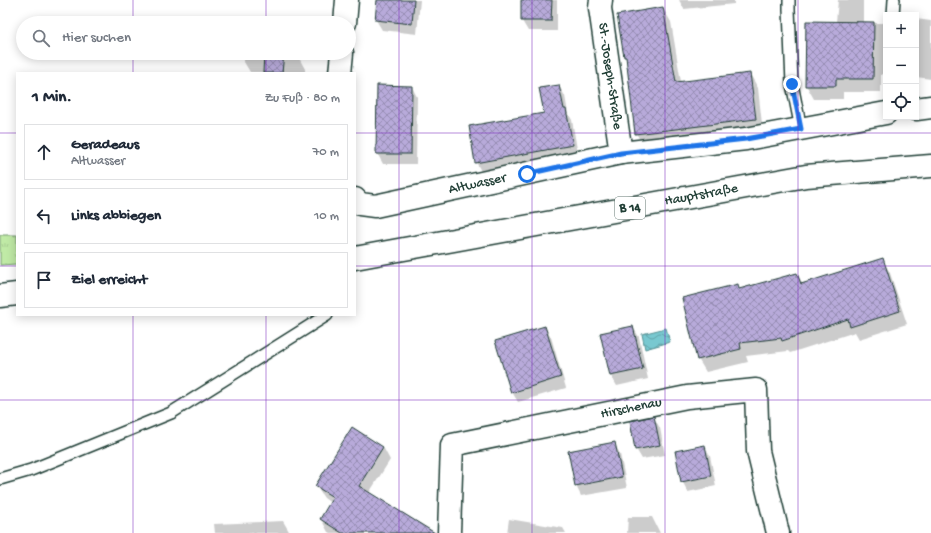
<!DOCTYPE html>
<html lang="de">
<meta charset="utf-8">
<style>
body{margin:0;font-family:"Gochi Hand",sans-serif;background:#f2f2f3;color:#1f2937}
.controls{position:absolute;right:12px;top:12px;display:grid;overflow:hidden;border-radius:0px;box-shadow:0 2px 10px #0003}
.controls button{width:36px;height:36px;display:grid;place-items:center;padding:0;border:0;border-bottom:1px solid #e0e1e3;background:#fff;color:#1f2937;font:20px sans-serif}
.stop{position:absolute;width:12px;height:12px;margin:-9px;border:3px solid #1a73e8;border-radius:50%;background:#fff}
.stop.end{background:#1a73e8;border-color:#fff;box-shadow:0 1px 4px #0008}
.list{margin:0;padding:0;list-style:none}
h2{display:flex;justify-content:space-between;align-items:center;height:52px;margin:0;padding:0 16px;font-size:17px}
h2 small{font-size:13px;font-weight:400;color:#747a83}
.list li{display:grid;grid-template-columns:26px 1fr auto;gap:12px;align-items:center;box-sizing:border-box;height:56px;margin:0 8px 8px;padding:0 8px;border:1px solid #e0e1e3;border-radius:0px}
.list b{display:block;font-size:15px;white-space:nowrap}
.list p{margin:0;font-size:13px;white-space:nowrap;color:#747a83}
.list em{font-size:13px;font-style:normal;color:#747a83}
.icon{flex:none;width:22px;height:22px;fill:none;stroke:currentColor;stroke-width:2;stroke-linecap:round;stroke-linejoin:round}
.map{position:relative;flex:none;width:931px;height:533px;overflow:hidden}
.search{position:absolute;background:#fff;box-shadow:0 2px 10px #0003;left:16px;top:16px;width:340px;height:44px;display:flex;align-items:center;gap:10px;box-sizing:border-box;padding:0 14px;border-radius:22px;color:#747a83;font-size:15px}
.panel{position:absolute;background:#fff;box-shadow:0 2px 10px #0003;left:16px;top:72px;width:340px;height:244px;border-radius:0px}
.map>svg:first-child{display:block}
.grass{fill:url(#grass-tufts);stroke:#70946d}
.water{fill:url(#water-waves);stroke:#549092}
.shadow{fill:#0003}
.building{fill:url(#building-cross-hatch);stroke:#1f3d34}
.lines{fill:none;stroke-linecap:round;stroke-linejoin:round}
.lane-casing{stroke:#1f3d34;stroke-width:14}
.street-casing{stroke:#1f3d34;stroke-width:25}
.primary-casing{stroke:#1f3d34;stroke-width:25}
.lane{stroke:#fff;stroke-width:11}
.street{stroke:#fff;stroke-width:22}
.primary{stroke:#fff;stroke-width:22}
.route{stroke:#1a73e8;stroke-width:5}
.grid{fill:none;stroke:#7b2cbf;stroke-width:1;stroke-opacity:0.55}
.labels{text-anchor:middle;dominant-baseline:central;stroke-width:3;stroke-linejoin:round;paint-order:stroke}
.shield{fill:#fff;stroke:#627771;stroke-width:1}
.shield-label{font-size:13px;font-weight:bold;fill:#1f3d34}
.street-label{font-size:14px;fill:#1f3d34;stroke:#fff}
</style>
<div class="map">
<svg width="931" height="533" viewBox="0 0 931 533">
<defs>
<pattern id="grass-tufts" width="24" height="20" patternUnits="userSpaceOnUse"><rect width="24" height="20" fill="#c0eaa6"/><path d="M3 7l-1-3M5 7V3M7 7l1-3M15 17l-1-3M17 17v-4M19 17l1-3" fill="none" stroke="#a5ca90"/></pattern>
<pattern id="water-waves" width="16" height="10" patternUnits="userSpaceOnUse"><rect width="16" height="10" fill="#78c8d0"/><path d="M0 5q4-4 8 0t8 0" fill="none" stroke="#62a4aa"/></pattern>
<pattern id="building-cross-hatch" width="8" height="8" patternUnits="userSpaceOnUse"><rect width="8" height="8" fill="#b8aada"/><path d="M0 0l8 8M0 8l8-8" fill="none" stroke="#958cb2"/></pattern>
</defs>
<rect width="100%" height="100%" fill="#fff"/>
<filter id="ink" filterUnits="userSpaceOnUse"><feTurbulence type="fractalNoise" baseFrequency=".025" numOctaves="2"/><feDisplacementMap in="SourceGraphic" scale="8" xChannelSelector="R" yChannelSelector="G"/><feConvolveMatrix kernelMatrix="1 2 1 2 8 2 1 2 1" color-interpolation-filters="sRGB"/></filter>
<g filter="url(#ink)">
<polygon class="grass" points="0,235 17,235 17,264 0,265"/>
<polygon class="water" points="666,328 670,342 645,349 642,334"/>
<g class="shadow">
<polygon points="378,0 420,0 417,34 382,30 376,20"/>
<polygon points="522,0 557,0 557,31 528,31 522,21"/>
<polygon points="679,0 734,0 734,4 684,9"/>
<polygon points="838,0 863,0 863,23 886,23 886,75 881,74 881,92 843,92 843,99 814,99 806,85 836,22"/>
<polygon points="663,8 671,22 681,82 750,74 758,88 763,133 644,147 636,133 628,60 625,57"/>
<polygon points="916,19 931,21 931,79 916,77"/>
<polygon points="244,53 288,53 289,57 299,58 305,69 305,73 250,72 244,62"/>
<polygon points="559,86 565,96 568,113 572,120 578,155 482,173 476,162 545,114"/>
<polygon points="412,87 417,97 416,164 383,164 377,153"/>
<polygon points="882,259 890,273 907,324 859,339 855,332 790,353 788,351 746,356 748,362 706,372 698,359 737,285 740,290 797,274 803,284"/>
<polygon points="545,327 551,337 566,388 518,402 512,392"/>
<polygon points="633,327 639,337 648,379 617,386 611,376 602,334"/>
<polygon points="654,418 660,428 665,455 642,459 636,449"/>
<polygon points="614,443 620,454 627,488 581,496 576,486 569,452"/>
<polygon points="704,446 710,456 716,486 688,492 682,481"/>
<polygon points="383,447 390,460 369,493 432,533 330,533 328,532 321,519 331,503 324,498 316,486"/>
<polygon points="628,517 652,517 660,533 627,533"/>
<polygon points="509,519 563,528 566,533 507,533"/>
<polygon points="283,521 290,533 215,533 214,524"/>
</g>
<g class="building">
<polygon points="377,0 414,0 412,24 375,20"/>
<polygon points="521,0 552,0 551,21 521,21"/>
<polygon points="663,7 676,82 750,73 756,119 635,134 626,57 624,57 617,15"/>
<polygon points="806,21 874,22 873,79 836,79 836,86 805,86"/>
<polygon points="264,53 284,53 282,73 263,73"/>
<polygon points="377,85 412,86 411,154 376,154"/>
<polygon points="559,85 564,109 566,109 573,145 475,163 469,126 544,113 539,88"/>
<polygon points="883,258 900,311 850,327 848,319 782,341 781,338 740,343 741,349 697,360 682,298 738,284 739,289 797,273 801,284"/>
<polygon points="545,326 561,377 511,393 495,341"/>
<polygon points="633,326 643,369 610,376 600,333"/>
<polygon points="654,416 660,445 635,450 630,421"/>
<polygon points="352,427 383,447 359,486 435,533 342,533 320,519 333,497 315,486"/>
<polygon points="615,442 622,477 575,486 568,451"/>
<polygon points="705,445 711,476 681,482 675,451"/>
</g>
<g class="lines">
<g class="lane-casing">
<g id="lane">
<polyline points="789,0 789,9 792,84 801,129"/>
<polyline points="893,15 894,0"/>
<polyline points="0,479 31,470 171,413 327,315"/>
</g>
</g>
<g class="street-casing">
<g id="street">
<path id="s1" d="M 601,0 L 600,8 L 621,153"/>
<polyline points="345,23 347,0"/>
<polyline points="340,73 342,53"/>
<polyline points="916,109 931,107"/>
<path id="s2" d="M 355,199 L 360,204 L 375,206 L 621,153 L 746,139 L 886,113"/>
<path id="s3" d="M 449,533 L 452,445 L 687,397 L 756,390 L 758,451 L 778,533"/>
</g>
</g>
<g class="primary-casing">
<g id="primary">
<path id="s4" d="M 355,258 L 393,251 L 806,176 L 931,166"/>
<polyline points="0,296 17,294"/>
</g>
</g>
<use href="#lane" class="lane"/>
<use href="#street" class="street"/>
<use href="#primary" class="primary"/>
</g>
</g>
<g class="lines" filter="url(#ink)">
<polyline class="route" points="527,174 621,153 746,139 801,129 792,84"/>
</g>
<path class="grid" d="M 133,0 L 133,23M 266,0 L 266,23M 399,0 L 399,533M 532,0 L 532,533M 665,0 L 665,533M 798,0 L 798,533M 133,53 L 133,73M 266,53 L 266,73M 0,133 L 17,133M 355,133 L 931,133M 0,266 L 17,266M 355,266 L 931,266M 133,315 L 133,533M 266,315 L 266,533M 0,400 L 931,400"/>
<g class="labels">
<rect class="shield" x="615" y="197" width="30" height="22" rx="3"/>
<g class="shield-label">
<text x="630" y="208">B 14</text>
</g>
<g class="street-label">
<text stroke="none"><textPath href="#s1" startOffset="77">St.-Joseph-Straße</textPath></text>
<text stroke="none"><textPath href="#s2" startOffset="127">Altwasser</textPath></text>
<text stroke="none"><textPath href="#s4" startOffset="352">Hauptstraße</textPath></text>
<text stroke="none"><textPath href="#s3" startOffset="271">Hirschenau</textPath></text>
</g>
</g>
</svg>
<div class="controls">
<button>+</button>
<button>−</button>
<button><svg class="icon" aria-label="locate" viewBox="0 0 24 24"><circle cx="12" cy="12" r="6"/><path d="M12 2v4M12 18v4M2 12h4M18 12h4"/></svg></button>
</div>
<div class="stop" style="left:527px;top:174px"></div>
<div class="stop end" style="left:792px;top:84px"></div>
<div class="search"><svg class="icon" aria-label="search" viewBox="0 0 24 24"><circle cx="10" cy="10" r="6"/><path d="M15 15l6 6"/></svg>Hier suchen</div>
<section class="panel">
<h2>1 Min.<small>Zu Fuß · 80 m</small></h2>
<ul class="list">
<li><svg class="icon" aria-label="ahead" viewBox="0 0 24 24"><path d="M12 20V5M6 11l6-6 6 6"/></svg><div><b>Geradeaus</b><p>Altwasser</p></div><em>70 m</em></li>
<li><svg class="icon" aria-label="left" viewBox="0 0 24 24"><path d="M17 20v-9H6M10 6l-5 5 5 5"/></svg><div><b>Links abbiegen</b></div><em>10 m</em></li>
<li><svg class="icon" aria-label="arrive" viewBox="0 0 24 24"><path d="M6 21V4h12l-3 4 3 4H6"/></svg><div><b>Ziel erreicht</b></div></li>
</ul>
</section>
</div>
